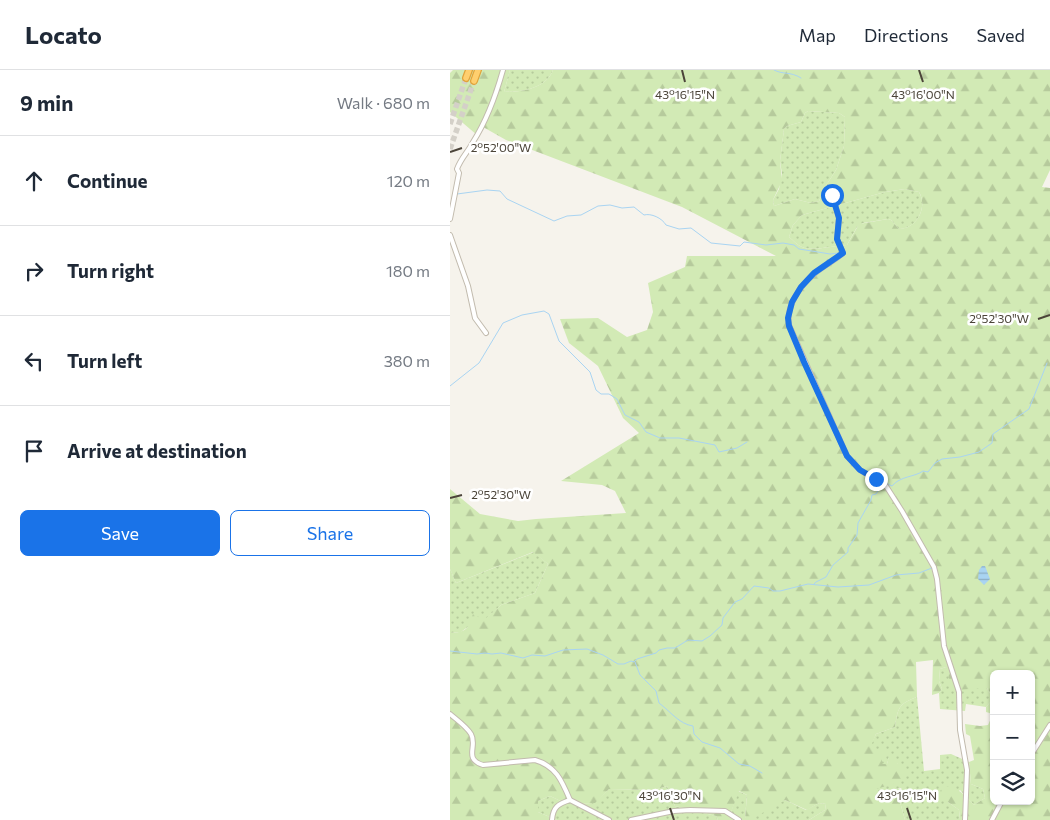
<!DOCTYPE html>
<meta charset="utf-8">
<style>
body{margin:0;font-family:Commissioner,sans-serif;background:#f6f6f7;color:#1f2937}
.controls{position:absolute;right:15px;bottom:15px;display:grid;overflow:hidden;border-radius:8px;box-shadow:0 1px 4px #0004}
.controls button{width:45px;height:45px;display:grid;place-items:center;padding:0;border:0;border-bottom:1px solid #e0e1e3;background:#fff;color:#1f2937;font:25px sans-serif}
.stop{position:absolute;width:15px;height:15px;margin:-11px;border:4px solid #1a73e8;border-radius:50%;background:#fff}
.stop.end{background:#1a73e8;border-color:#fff;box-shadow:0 1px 5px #0008}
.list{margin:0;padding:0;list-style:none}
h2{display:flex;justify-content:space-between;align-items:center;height:65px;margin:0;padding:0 20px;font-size:21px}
h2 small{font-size:16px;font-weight:400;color:#747a83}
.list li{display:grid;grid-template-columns:32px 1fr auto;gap:15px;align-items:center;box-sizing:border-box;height:90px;padding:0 20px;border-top:1px solid #e0e1e3}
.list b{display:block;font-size:19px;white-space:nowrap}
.list em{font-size:16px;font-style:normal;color:#747a83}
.actions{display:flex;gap:10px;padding:15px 20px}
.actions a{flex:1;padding:11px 0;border:1px solid #1a73e8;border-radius:8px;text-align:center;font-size:18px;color:#1a73e8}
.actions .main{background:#1a73e8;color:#fff}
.icon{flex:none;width:28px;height:28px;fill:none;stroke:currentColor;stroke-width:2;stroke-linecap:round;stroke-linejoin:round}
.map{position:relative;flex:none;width:600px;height:750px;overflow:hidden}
header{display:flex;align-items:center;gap:30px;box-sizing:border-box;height:70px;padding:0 25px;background:#fff;border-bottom:1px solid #e0e1e3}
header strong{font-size:24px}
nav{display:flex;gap:28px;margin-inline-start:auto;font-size:18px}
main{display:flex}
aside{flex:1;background:#fff}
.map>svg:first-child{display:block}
.grass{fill:url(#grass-dots)}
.forest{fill:url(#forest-firs);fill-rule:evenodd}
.water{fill:url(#water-rules)}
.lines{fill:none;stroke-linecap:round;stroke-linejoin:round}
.stream{stroke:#a9d4f2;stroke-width:1}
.highway-tunnel{stroke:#d4d0c8;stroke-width:5.5;stroke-dasharray:5.5 3;stroke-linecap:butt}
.minor-casing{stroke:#c2bbae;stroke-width:6}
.highway-casing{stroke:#e0a43c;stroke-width:8}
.minor{stroke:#fff;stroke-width:4}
.highway{stroke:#ffcf6e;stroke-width:5.5}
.route{stroke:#1a73e8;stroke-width:6}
.ticks{fill:none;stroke:#4b4439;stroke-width:2}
.ticks-label{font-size:12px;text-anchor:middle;fill:#4b4439;stroke:#fff;stroke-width:5;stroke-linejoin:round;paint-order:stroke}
</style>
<header>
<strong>Locato</strong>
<nav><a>Map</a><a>Directions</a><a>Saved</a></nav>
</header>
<main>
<aside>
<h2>9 min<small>Walk · 680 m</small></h2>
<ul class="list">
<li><svg class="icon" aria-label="ahead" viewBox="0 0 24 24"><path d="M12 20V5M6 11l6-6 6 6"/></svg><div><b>Continue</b></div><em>120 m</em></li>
<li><svg class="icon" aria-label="right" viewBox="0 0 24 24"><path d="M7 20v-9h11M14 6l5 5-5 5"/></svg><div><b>Turn right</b></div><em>180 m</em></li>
<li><svg class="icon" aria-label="left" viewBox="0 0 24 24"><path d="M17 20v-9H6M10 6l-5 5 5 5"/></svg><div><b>Turn left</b></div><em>380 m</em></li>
<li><svg class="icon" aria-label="arrive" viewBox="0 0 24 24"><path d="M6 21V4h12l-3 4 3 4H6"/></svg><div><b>Arrive at destination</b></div></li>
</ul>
<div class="actions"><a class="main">Save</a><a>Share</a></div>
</aside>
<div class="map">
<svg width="600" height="750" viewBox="0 0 600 750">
<defs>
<pattern id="grass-dots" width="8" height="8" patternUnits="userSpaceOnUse" patternTransform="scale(1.25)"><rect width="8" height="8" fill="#d2eab5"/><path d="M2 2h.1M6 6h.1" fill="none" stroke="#b6ca9c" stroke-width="1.8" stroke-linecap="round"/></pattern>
<pattern id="forest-firs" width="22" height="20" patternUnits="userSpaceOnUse" patternTransform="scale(1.25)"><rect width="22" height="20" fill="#d2eab5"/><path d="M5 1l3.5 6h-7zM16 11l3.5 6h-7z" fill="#b6ca9c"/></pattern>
<pattern id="water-rules" width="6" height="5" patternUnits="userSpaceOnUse" patternTransform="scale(1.25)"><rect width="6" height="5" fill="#a9d4f2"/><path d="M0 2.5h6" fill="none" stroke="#8caec5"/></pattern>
</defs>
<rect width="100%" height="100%" fill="#f6f3ec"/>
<g class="grass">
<path d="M 60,0 L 103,0 C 96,19 71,22 54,22 Z"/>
<polygon points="358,41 389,43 395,47 394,76 386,100 377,114 369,131 361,133 345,129 324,136 323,130 329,119 332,104 330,91 334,59 337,56 351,52 355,43"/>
<path d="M 455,119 L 469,122 C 478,137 467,159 449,159 L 441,150 L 438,149 L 413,153 L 407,157 L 397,175 C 385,175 362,182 352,177 C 347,175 343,170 339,167 L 343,155 L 352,145 L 435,122 Z"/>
<polygon points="84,482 98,494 85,523 51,535 34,551 19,556 11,562 0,563 0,499 6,513"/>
<polygon points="496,597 537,618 543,629 536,637 516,634 515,641 490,639 489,623 492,619 489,611 490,599"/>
<path d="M 467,627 L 474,701 L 490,699 L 490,685 L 501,684 L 519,692 L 521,714 L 533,719 L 535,728 L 524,735 L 510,720 L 498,732 L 509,740 L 510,750 L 455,750 L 450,732 L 456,725 L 451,718 L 432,722 L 425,719 L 448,694 L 439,687 L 437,694 L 432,694 C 432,684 428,681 420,676 L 426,664 L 445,657 C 448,638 448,634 467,627 Z"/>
<polygon points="217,716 225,736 266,746 268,750 107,750 88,742 88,731 100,726 117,734 144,733 159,719 204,720"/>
<polygon points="288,721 297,725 295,748 335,730 356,740 369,733 376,734 375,740 359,750 283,750 280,745"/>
</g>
<path class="forest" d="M 3,0 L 60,0 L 54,22 C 71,22 96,19 103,0 L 600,0 L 600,100 L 592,117 L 600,118 L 600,750 L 510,750 L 509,740 L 498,732 L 486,729 L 493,716 C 507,716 515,725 524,735 L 535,728 L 533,719 L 521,714 L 519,692 L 524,690 L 520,666 L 516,664 L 515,654 L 530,656 L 538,655 L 543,644 L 536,642 L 536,637 L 543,629 L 537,618 L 502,620 L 496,597 L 490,599 L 489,611 L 492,619 L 489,623 L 482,625 L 483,590 L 466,592 L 467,627 C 448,634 448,638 445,657 L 426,664 L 421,676 L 429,681 L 435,681 L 436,685 L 432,688 L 432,694 L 437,694 L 439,686 L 444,687 L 448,694 L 454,697 L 456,704 L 450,712 L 426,719 C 436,723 447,716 457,721 L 456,725 L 450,732 L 455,750 L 359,750 L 375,740 L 376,734 L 369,733 L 357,740 L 335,730 L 300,750 L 295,749 L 297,725 L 289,721 L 280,745 L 283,750 L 268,750 L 266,746 L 225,736 L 217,716 L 204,720 L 159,719 L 145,733 L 117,734 L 100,726 L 88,731 L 88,742 L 107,750 L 0,750 L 0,563 C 17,562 18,559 23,544 L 34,550 L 51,535 L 85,523 L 98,494 L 83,482 L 6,513 L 0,499 L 0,419 L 30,444 L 68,451 L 86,449 L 176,443 L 165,421 L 152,415 L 111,411 L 189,363 L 173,348 L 148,296 L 119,273 L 110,249 L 148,248 L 177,267 L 197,260 L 203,242 L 198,213 L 235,197 L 237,186 L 326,186 L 232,137 L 56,70 L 33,57 L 27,65 L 0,42 L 0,3 ZM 358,41 L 389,43 L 395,47 L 394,76 L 386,100 L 377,114 L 369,131 L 361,133 L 345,129 L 324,136 L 323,130 L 332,111 L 330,91 L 334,59 L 337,56 L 351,52 L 355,43 ZM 455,119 L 469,122 C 478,137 467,159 449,159 L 441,150 L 438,149 L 409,154 L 397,175 C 385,175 362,182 352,177 C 347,175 343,170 339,167 L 343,155 L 352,145 L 435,122 ZM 544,604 L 581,604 L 581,731 L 544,731 Z"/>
<polygon class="water" points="532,496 535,496 540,509 534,515 528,509 529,500"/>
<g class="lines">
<g class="stream">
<path d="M 324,0 C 333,5 340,1 351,8"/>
<path d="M 7,124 L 37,120 L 50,121 L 57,129 L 104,151 L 117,146 L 131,145 L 148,136 L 160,135 L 172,138 L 184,137 L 194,145 C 201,143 212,148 216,155 L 229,159 L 241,158 L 261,173 L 290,176 L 294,172 L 316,175 L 333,173 L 344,175 L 349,179 L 368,182 L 380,184 L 389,183"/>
<polyline points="0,316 29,293 53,253 72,245 94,241 99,244 109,271 140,302 146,320 151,324 159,324 167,329 175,345 189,352 196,362 210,368 229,368 265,375 269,382 287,378 297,372"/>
<path d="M 434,414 L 436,413 L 442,416 C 450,406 465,407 473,401 L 478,402 L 485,393 L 492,389 L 510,387 L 529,382 L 542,373 L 543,364 L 579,339 L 597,293"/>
<polyline points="364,514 366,512 376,507 383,495 398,482 398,478 407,465 408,453 421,430 422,425 426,424 431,416"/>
<polyline points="0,581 27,584 35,583 42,584 51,583 73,588 82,585 95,586 113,580 137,579 153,585 168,594 174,594 181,591 184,592 187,589 206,583 209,580 217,578 225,578 238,570 252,571 260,566 272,555 273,548 285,532 292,529 304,516 319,518 323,521 330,521 358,514 388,517 419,515 446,505 469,503 482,498"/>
<path d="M 185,592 L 190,605 L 206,621 L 209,633 C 220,641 229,654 243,656 L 244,664 L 252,672 L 270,678 L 289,694 L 300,696 L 312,703"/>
</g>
<g class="highway-tunnel">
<polyline points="0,54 16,8"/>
<polyline points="0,79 24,11"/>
</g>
<g class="minor-casing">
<g id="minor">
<path d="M 382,125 L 389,148 L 387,169 L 393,183 C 384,191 373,196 364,204 C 349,217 336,236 339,255 L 397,386 L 410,400 L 436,416 L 452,441 L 484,497 L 487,509 L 494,576 L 509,622 L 510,660 L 517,700 L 515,750"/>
<path d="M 0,149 L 9,103 L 7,99 C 11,88 18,82 23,72 C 37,50 46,25 53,0"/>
<polyline points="0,165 18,216 25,248 36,263"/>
<path d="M 0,644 C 7,650 16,656 21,664 C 28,676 13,689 33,695 L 85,690 C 106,696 112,711 120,730 L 159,750"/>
<polyline points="581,685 600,655"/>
<path d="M 102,750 C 103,737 108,734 120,730"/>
<polyline points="181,750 224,741 240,740 275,741 289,750"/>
<polyline points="542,750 552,731"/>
</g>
</g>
<g class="highway-casing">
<g id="highway">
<polyline points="16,8 19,0"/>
<polyline points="24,11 28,0"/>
</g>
</g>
<use href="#minor" class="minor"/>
<use href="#highway" class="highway"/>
</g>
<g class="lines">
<polyline class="route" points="382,125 389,148 387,169 393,183 364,203 351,217 342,232 338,248 339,256 354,292 397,386 410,400 426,409"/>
</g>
<path class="ticks" d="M 232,0 L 235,12M 469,0 L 473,12M 0,82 L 12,78M 588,249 L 600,245M 0,428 L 12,425M 220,738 L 224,750M 457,738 L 461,750"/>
<g class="ticks-label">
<text x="235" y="29">43°16'15"N</text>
<text x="473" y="29">43°16'00"N</text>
<text x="51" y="82">2°52'00"W</text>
<text x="549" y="253">2°52'30"W</text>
<text x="51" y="429">2°52'30"W</text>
<text x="220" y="730">43°16'30"N</text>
<text x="457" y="730">43°16'15"N</text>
</g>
</svg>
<div class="controls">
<button>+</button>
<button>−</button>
<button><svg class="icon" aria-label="layers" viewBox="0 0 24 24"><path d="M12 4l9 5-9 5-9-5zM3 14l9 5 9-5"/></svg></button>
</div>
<div class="stop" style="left:382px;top:125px"></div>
<div class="stop end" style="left:426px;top:409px"></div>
</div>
</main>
